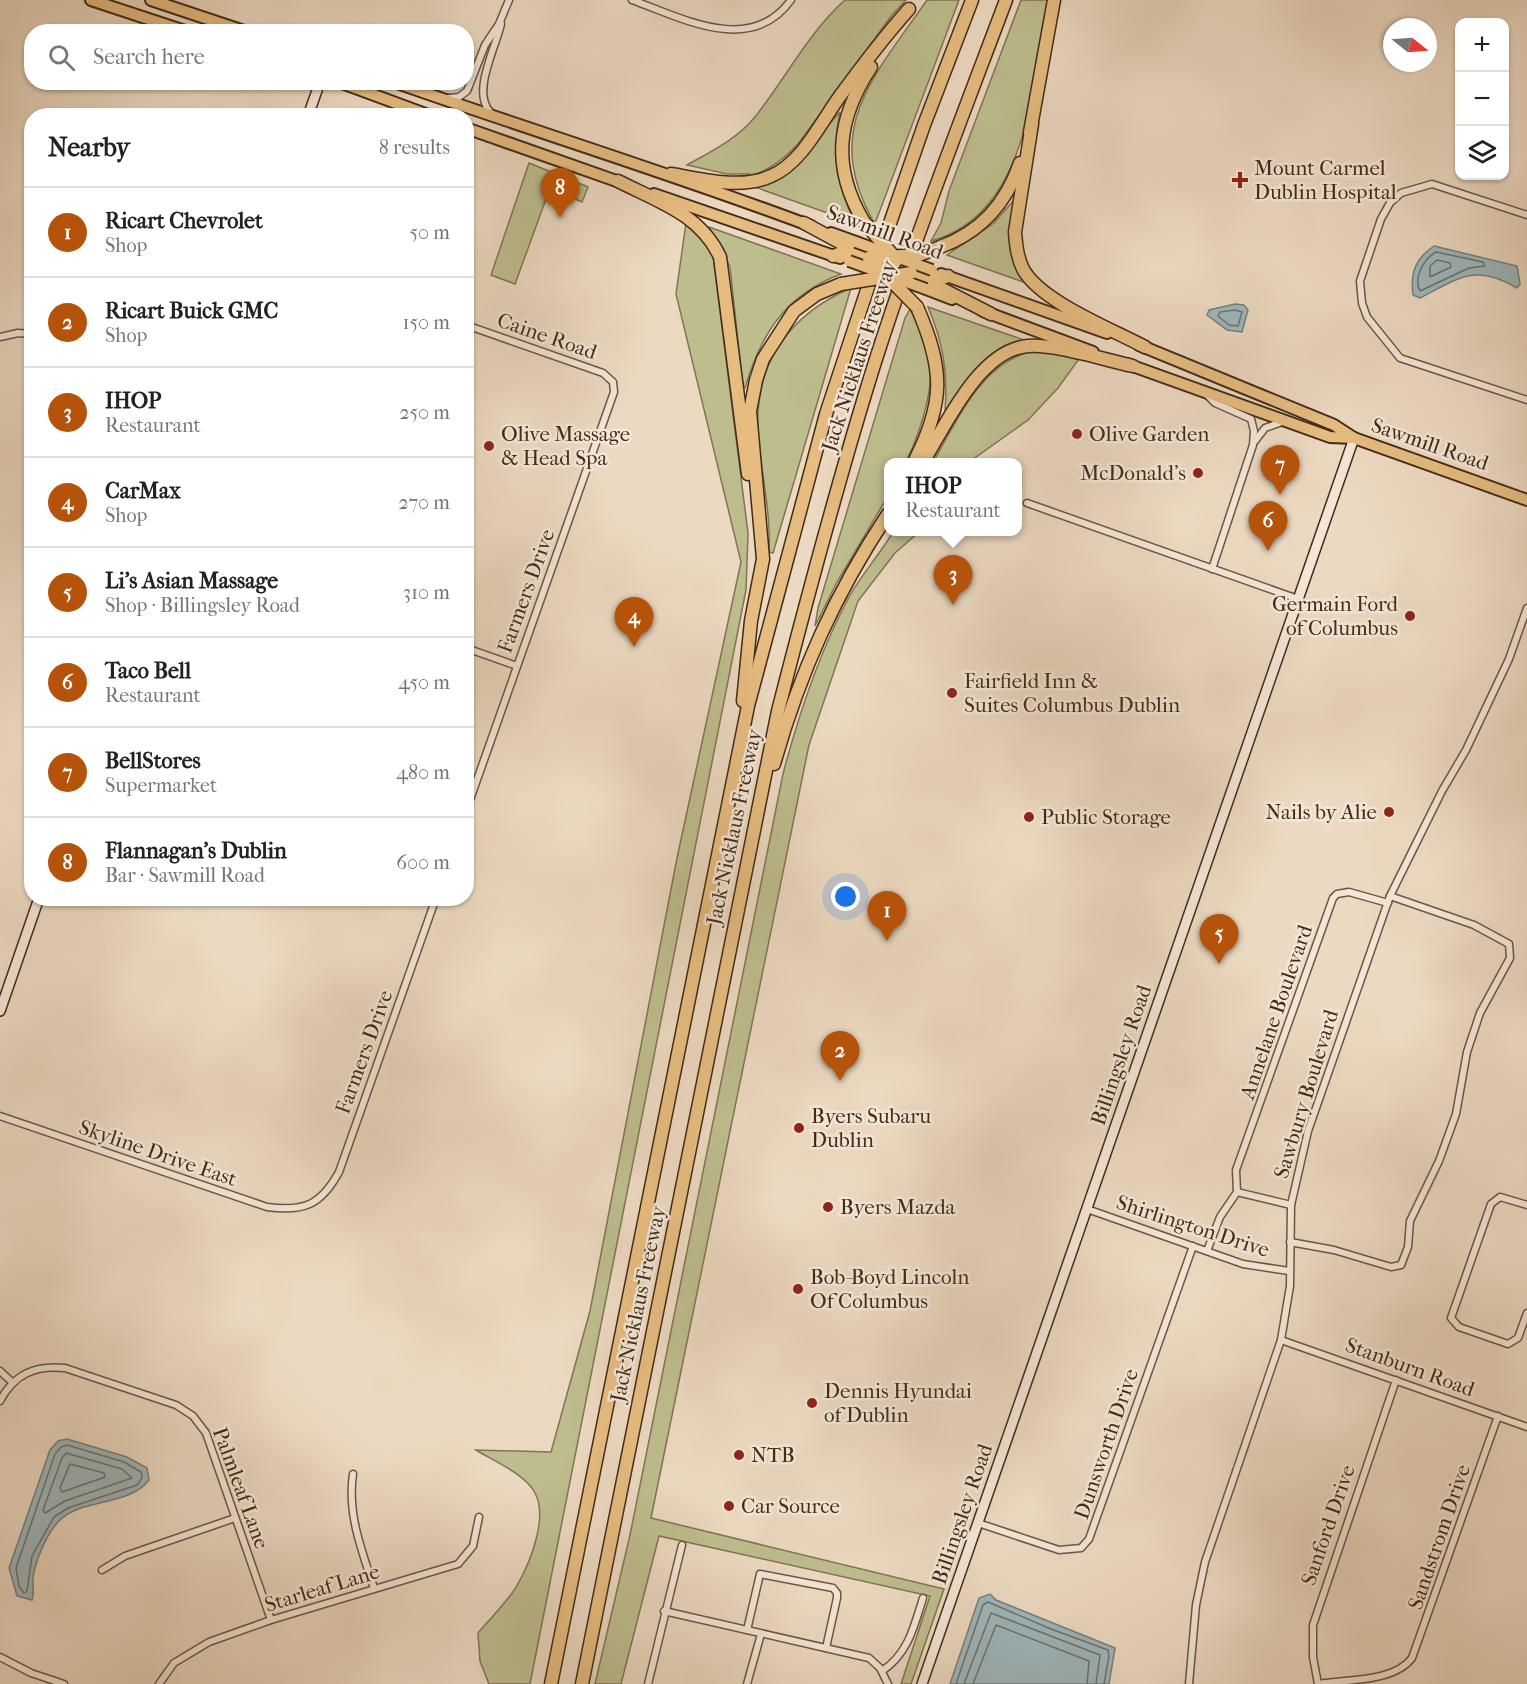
<!DOCTYPE html>
<meta charset="utf-8">
<style>
body{margin:0;font-family:"IM FELL French Canon",serif;background:#f6f6f6;color:#222}
.controls{position:absolute;right:18px;top:18px;display:grid;overflow:hidden;border-radius:12px;box-shadow:0 2px 4px #0004}
.controls button{width:54px;height:54px;display:grid;place-items:center;padding:0;border:0;border-bottom:2px solid #e0e0e0;background:#fff;color:#222;font:30px sans-serif}
.compass{position:absolute;left:1383px;top:18px;width:54px;height:54px;border-radius:50%;background:#fff;box-shadow:0 2px 4px #0004;rotate:107deg}
.you{position:absolute;left:846px;top:897px;width:21px;height:21px;margin:-15px;border:4px solid #fff;border-radius:50%;background:#1a73e8;box-shadow:0 0 0 9px #1a73e833}
.badge{display:grid;place-items:center;width:39px;height:39px;border-radius:50%;background:#b45309;color:#fff;font-size:20px;font-weight:700}
.pin{position:absolute;translate:-50% -50px;filter:drop-shadow(0 2px 3px #0008)}
.pin::after{content:'';position:absolute;top:32px;width:21px;height:18px;background:inherit;clip-path:polygon(0 0,100% 0,50% 100%)}
.popup{position:absolute;left:884px;top:458px;width:138px;height:78px;box-sizing:border-box;display:grid;place-content:center;border-radius:12px;background:#fff;filter:drop-shadow(0 2px 4px #0005);font-size:20px;white-space:nowrap;color:#767676}
.popup b{font-size:22px;color:#222}
.popup::after{content:'';position:absolute;left:50%;top:100%;margin-left:-12px;border:12px solid transparent;border-top-color:#fff}
.list{margin:0;padding:0;list-style:none}
h2{display:flex;justify-content:space-between;align-items:center;height:78px;margin:0;padding:0 24px;font-size:26px}
h2 small{font-size:20px;font-weight:400;color:#767676}
.list li{display:grid;grid-template-columns:39px 1fr auto;gap:18px;align-items:center;box-sizing:border-box;height:90px;padding:0 24px;border-top:2px solid #e0e0e0}
.list b{display:block;font-size:22px;white-space:nowrap}
.list p{margin:0;font-size:20px;white-space:nowrap;color:#767676}
.list em{font-size:20px;font-style:normal;color:#767676}
.icon{flex:none;width:33px;height:33px;fill:none;stroke:currentColor;stroke-width:2;stroke-linecap:round;stroke-linejoin:round}
.map{position:relative;flex:none;width:1527px;height:1684px;overflow:hidden}
.search{position:absolute;background:#fff;box-shadow:0 2px 4px #0004;left:24px;top:24px;width:450px;height:66px;display:flex;align-items:center;gap:15px;box-sizing:border-box;padding:0 21px;border-radius:24px;color:#767676;font-size:22px}
.panel{position:absolute;background:#fff;box-shadow:0 2px 4px #0004;left:24px;top:108px;width:450px;height:798px;border-radius:24px}
.map>svg:first-child{display:block}
.green{fill:#bebd8e;stroke:#807453;stroke-width:1.5}
.water{fill:#9db7bd;stroke:#797f7b;stroke-width:1.5}
.lines{fill:none;stroke-linecap:round;stroke-linejoin:round}
.shore{stroke:#70716a;stroke-width:1.5}
.street-casing{stroke:#6c5642;stroke-width:9}
.secondary-casing{stroke:#422b18;stroke-width:12}
.primary-casing{stroke:#422b18;stroke-width:14}
.highway-casing{stroke:#422b18;stroke-width:15}
.street{stroke:#f3e6d7;stroke-width:6}
.secondary{stroke:#f3e6d7;stroke-width:9}
.primary{stroke:#e6bc80;stroke-width:10}
.highway{stroke:#e6bc80;stroke-width:12}
.primary-bridge-casing{stroke:#422b18;stroke-width:14;stroke-linecap:butt}
.highway-bridge-casing{stroke:#422b18;stroke-width:15;stroke-linecap:butt}
.primary-bridge{stroke:#e6bc80;stroke-width:10}
.highway-bridge{stroke:#e6bc80;stroke-width:12}
.poi-dot{fill:#8f2418;stroke:#f3e6d7;stroke-width:2}
.labels{text-anchor:middle;dominant-baseline:central;stroke-width:5;stroke-linejoin:round;paint-order:stroke}
.poi-label{font-size:21px;fill:#422b18;stroke:#f3e6d7;text-anchor:start}
.street-label{font-size:21px;fill:#422b18;stroke:#f3e6d7}
</style>
<div class="map">
<svg width="1527" height="1684" viewBox="0 0 1527 1684">
<rect width="100%" height="100%" fill="#ecd9c1"/>
<filter id="stains"><feTurbulence type="fractalNoise" baseFrequency=".00333" numOctaves="4"/><feColorMatrix values="0 0 0 0 .2 0 0 0 0 .09 0 0 0 0 .02 0 0 0 .5 -.17"/></filter>
<radialGradient id="worn" r=".72"><stop offset=".6" stop-color="#630" stop-opacity="0"/><stop offset="1" stop-color="#630" stop-opacity=".3"/></radialGradient>
<g class="green">
<path d="M 845,0 L 906,0 L 892,15 L 798,144 C 783,160 771,168 751,177 L 750,174 L 727,174 L 687,165 C 712,151 737,139 755,117 C 786,78 808,33 845,0 Z"/>
<path d="M 927,0 L 959,0 L 876,221 L 873,221 C 821,127 875,76 927,0 Z"/>
<path d="M 1021,0 L 1048,0 C 1033,83 1029,215 931,241 L 941,223 L 949,191 Z"/>
<path d="M 840,112 C 831,153 837,186 855,223 L 752,186 L 790,169 Z"/>
<polygon points="529,163 588,187 582,202 550,188 515,284 491,275"/>
<polygon points="1015,199 1012,219 1029,284 947,255 994,223"/>
<path d="M 686,223 L 706,239 L 713,256 L 748,533 L 746,590 L 530,1684 L 489,1684 L 480,1661 L 478,1633 C 491,1617 510,1600 519,1582 C 531,1560 548,1517 535,1493 C 525,1474 494,1461 476,1450 L 551,1452 L 590,1311 L 677,858 L 741,562 L 676,294 Z"/>
<path d="M 709,227 L 841,274 C 786,295 761,333 745,388 L 743,387 L 730,267 Z"/>
<path d="M 851,288 L 773,553 L 769,552 C 771,511 761,473 758,433 C 754,363 789,315 851,288 Z"/>
<path d="M 928,307 L 1027,341 C 979,354 972,373 947,413 L 945,410 C 948,372 943,342 928,307 Z"/>
<path d="M 910,309 C 915,319 921,329 925,339 C 940,376 922,428 906,462 L 888,462 L 888,496 L 837,582 L 815,626 L 818,608 L 905,318 Z"/>
<path d="M 1037,350 L 1056,352 L 1079,359 L 1058,388 L 1028,420 L 969,462 L 933,462 C 959,418 981,361 1037,350 Z"/>
<path d="M 893,532 L 919,532 L 895,553 L 858,601 L 809,745 L 651,1518 L 944,1589 L 911,1684 L 901,1684 L 930,1596 L 659,1536 L 621,1684 L 595,1684 L 630,1535 L 783,774 C 799,713 819,653 849,597 C 862,574 880,554 893,532 Z"/>
</g>
<g class="water">
<path d="M 1434,246 L 1517,266 L 1520,284 L 1517,288 C 1475,263 1459,278 1420,298 L 1413,295 C 1410,272 1416,258 1434,246 Z"/>
<polygon points="1235,304 1244,305 1248,310 1242,332 1227,330 1207,315 1209,310"/>
<path d="M 67,1439 L 127,1457 L 147,1468 L 149,1480 C 128,1507 79,1498 58,1522 C 46,1535 36,1560 33,1577 C 32,1585 35,1592 32,1600 L 17,1596 L 9,1568 L 50,1450 L 58,1441 Z"/>
<polygon points="990,1594 996,1600 1115,1648 1109,1684 950,1684 979,1598"/>
</g>
<g class="lines">
<g class="shore">
<path d="M 1436,252 L 1483,262 L 1485,266 L 1469,268 L 1420,291 C 1413,277 1424,259 1436,252 Z"/>
<polygon points="1437,260 1450,263 1451,267 1430,277 1430,266"/>
<polygon points="1235,310 1242,312 1238,326 1229,325 1218,316 1220,312"/>
<polygon points="67,1445 124,1462 141,1472 142,1478 137,1485 68,1508 54,1517 32,1556 27,1591 24,1593 19,1586 16,1568 55,1454 61,1447"/>
<polygon points="66,1453 122,1469 132,1478 65,1501 45,1513 43,1510 62,1458"/>
<polygon points="70,1464 104,1473 105,1477 62,1492 60,1488"/>
<polyline points="956,1684 983,1605 988,1602 1051,1629 1108,1650 1109,1656 1104,1684"/>
<polyline points="964,1684 991,1613 1100,1655 1096,1684"/>
<polyline points="973,1684 996,1625 1089,1661 1087,1684"/>
</g>
<g class="street-casing">
<g id="street">
<path d="M 632,0 C 682,18 751,56 791,0"/>
<polyline points="449,98 459,97 467,91 485,45 499,24 509,0"/>
<path d="M 491,113 C 471,93 495,50 501,24"/>
<polyline points="1527,215 1432,184 1401,193 1390,203 1381,219 1360,281 1362,303 1367,317 1400,358 1527,400"/>
<polyline points="466,325 603,373 613,382 614,392 466,811"/>
<polyline points="0,337 18,333 32,334"/>
<polyline points="1208,396 1215,403 1251,419 1254,431 1253,445 1212,569"/>
<polyline points="1255,441 1265,428 1282,422"/>
<polyline points="1027,503 1298,599"/>
<polyline points="466,648 517,666"/>
<path d="M 0,1116 L 267,1207 C 304,1212 321,1205 339,1172 L 436,898"/>
<polyline points="1237,1192 1291,1205"/>
<polyline points="1527,1205 1500,1197 1491,1204 1451,1318 1459,1327 1508,1344 1518,1338 1527,1313"/>
<polyline points="1087,1209 1243,1264 1289,1271"/>
<polyline points="1290,1242 1334,1250 1391,1267 1401,1265 1408,1247 1410,1221 1439,1161 1456,1114 1467,1052 1480,1013 1510,958 1509,944 1474,925 1390,896"/>
<polyline points="1207,1251 1220,1217 1237,1192 1236,1170 1333,898 1337,894 1349,892 1388,903"/>
<polyline points="1281,1340 1527,1427"/>
<polyline points="0,1371 12,1382"/>
<path d="M 0,1401 C 14,1374 35,1365 65,1368 L 176,1405 L 193,1416 L 206,1433 L 271,1620"/>
<path d="M 353,1474 C 347,1514 362,1551 374,1588"/>
<polyline points="978,1523 1059,1550 1081,1548 1089,1539 1193,1246"/>
<polyline points="102,1570 125,1556 235,1518"/>
<polyline points="664,1611 869,1658 880,1668 888,1684"/>
<polyline points="747,1630 760,1574 833,1588 837,1593 837,1598 826,1648"/>
<polyline points="0,1657 31,1673 64,1684"/>
<path d="M 882,1671 C 908,1654 914,1627 923,1598"/>
<polyline points="159,1684 174,1663 209,1642 271,1620 458,1564 473,1546 479,1517"/>
<polyline points="648,1684 682,1545"/>
<polyline points="747,1684 761,1634"/>
<polyline points="1189,1684 1196,1605 1205,1562 1281,1340 1290,1286 1291,1205 1308,1131 1390,896 1442,791 1466,750 1509,659 1527,608"/>
<polyline points="1318,1684 1313,1657 1313,1625 1396,1380"/>
<path d="M 1319,1684 C 1349,1679 1394,1682 1412,1658 L 1498,1416"/>
</g>
</g>
<g class="secondary-casing">
<g id="secondary">
<polyline points="308,116 320,82"/>
<polyline points="0,1011 39,898"/>
<polyline points="922,1684 1354,438"/>
</g>
</g>
<g class="primary-casing">
<g id="primary">
<polyline points="91,0 188,32"/>
<polyline points="151,0 247,32"/>
<polyline points="339,82 431,116"/>
<path d="M 394,82 C 533,131 673,174 811,226"/>
<polyline points="466,128 625,184"/>
<polyline points="654,194 840,258"/>
<polyline points="831,233 856,242"/>
<polyline points="941,274 1107,333"/>
<polyline points="926,289 952,299"/>
<polyline points="983,311 1093,352"/>
<polyline points="1139,345 1334,425 1354,438 1527,500"/>
<polyline points="1127,364 1330,437 1354,438"/>
</g>
</g>
<g class="highway-casing">
<g id="highway">
<path d="M 1032,124 L 1015,232 C 1016,244 1017,257 1023,269 C 1040,301 1111,329 1145,347"/>
<polyline points="1030,132 1054,0"/>
<path d="M 671,174 C 702,179 741,190 771,176 C 802,163 821,122 840,96 C 862,66 884,37 909,9"/>
<path d="M 618,181 C 659,202 700,214 720,257 L 748,474"/>
<path d="M 864,222 C 831,167 837,119 871,67"/>
<polyline points="804,223 869,258"/>
<path d="M 940,247 C 981,232 1006,204 1020,163"/>
<polyline points="880,252 924,125 972,0"/>
<polyline points="833,256 841,253 861,257"/>
<polyline points="911,273 991,314"/>
<polyline points="917,274 943,278 948,276"/>
<path d="M 914,462 C 945,402 944,369 917,307"/>
<path d="M 923,462 C 946,425 979,350 1028,346 C 1055,344 1105,360 1133,366"/>
<polyline points="743,701 751,621 763,559 750,411 756,380 763,359 794,311 817,294 841,284"/>
<path d="M 774,764 C 800,672 835,594 888,514"/>
<polyline points="551,1684 748,706 826,414 873,272"/>
<path d="M 582,1684 L 778,711 C 808,594 839,477 875,362 C 914,240 961,120 1006,0"/>
</g>
</g>
<use href="#street" class="street"/>
<use href="#secondary" class="secondary"/>
<use href="#primary" class="primary"/>
<use href="#highway" class="highway"/>
<g class="primary-bridge-casing">
<g id="primary-bridge">
<polyline points="856,242 932,270"/>
<polyline points="849,261 926,289"/>
</g>
</g>
<g class="highway-bridge-casing">
<g id="highway-bridge">
<polyline points="864,222 897,260"/>
<polyline points="869,258 919,255 940,247"/>
<polyline points="869,258 917,307"/>
<polyline points="841,284 911,273"/>
</g>
</g>
<use href="#primary-bridge" class="primary-bridge"/>
<use href="#highway-bridge" class="highway-bridge"/>
</g>
<g class="poi-dot">
<path d="M1237 171h6v6h6v6h-6v6h-6v-6h-6v-6h6z"/>
<circle cx="1077" cy="434" r="6"/>
<circle cx="489" cy="446" r="6"/>
<circle cx="1198" cy="473" r="6"/>
<circle cx="1410" cy="616" r="6"/>
<circle cx="952" cy="693" r="6"/>
<circle cx="1389" cy="812" r="6"/>
<circle cx="1029" cy="817" r="6"/>
<circle cx="799" cy="1128" r="6"/>
<circle cx="828" cy="1207" r="6"/>
<circle cx="798" cy="1289" r="6"/>
<circle cx="812" cy="1403" r="6"/>
<circle cx="739" cy="1455" r="6"/>
<circle cx="729" cy="1506" r="6"/>
</g>
<g class="labels">
<g class="poi-label">
<text x="1254" y="168">Mount Carmel<tspan x="1254" dy="24">Dublin Hospital</tspan></text>
<text x="501" y="434">Olive Massage<tspan x="501" dy="24">&amp; Head Spa</tspan></text>
<text x="1089" y="434">Olive Garden</text>
<text x="1186" y="473" text-anchor="end">McDonald's</text>
<text x="1398" y="604" text-anchor="end">Germain Ford<tspan x="1398" dy="24">of Columbus</tspan></text>
<text x="964" y="681">Fairfield Inn &amp;<tspan x="964" dy="24">Suites Columbus Dublin</tspan></text>
<text x="1377" y="812" text-anchor="end">Nails by Alie</text>
<text x="1041" y="817">Public Storage</text>
<text x="811" y="1116">Byers Subaru<tspan x="811" dy="24">Dublin</tspan></text>
<text x="840" y="1207">Byers Mazda</text>
<text x="810" y="1277">Bob-Boyd Lincoln<tspan x="810" dy="24">Of Columbus</tspan></text>
<text x="824" y="1391">Dennis Hyundai<tspan x="824" dy="24">of Dublin</tspan></text>
<text x="751" y="1455">NTB</text>
<text x="741" y="1506">Car Source</text>
</g>
<g class="street-label">
<text transform="translate(885 232) rotate(20)">Sawmill Road</text>
<text transform="translate(547 336) rotate(19)">Caine Road</text>
<text transform="translate(859 356) rotate(-72)">Jack Nicklaus Freeway</text>
<text transform="translate(1430 444) rotate(19)">Sawmill Road</text>
<text transform="translate(526 591) rotate(-70)">Farmers Drive</text>
<text transform="translate(734 827) rotate(-78)">Jack Nicklaus Freeway</text>
<text transform="translate(1276 1012) rotate(-71)">Annelane Boulevard</text>
<text transform="translate(364 1052) rotate(-70)">Farmers Drive</text>
<text transform="translate(1121 1055) rotate(-71)">Billingsley Road</text>
<text transform="translate(1306 1094) rotate(-73)">Sawbury Boulevard</text>
<text transform="translate(158 1153) rotate(19)">Skyline Drive East</text>
<text transform="translate(1193 1226) rotate(18)">Shirlington Drive</text>
<text transform="translate(638 1304) rotate(-78)">Jack Nicklaus Freeway</text>
<text transform="translate(1410 1367) rotate(20)">Stanburn Road</text>
<text transform="translate(1106 1444) rotate(-71)">Dunsworth Drive</text>
<text transform="translate(241 1488) rotate(70)">Palmleaf Lane</text>
<text transform="translate(962 1514) rotate(-71)">Billingsley Road</text>
<text transform="translate(1328 1525) rotate(-71)">Sanford Drive</text>
<text transform="translate(1439 1537) rotate(-71)">Sandstrom Drive</text>
<text transform="translate(322 1588) rotate(-17)">Starleaf Lane</text>
</g>
</g>
<rect width="100%" height="100%" filter="url(#stains)"/>
<rect width="100%" height="100%" fill="url(#worn)"/>
</svg>
<div class="controls">
<button>+</button>
<button>−</button>
<button><svg class="icon" aria-label="layers" viewBox="0 0 24 24"><path d="M12 4l9 5-9 5-9-5zM3 14l9 5 9-5"/></svg></button>
</div>
<svg class="compass" viewBox="-18 -18 36 36"><path d="M0-13l5 13h-10z" fill="#e53935"/><path d="M0 13l5-13h-10z" fill="#767676"/></svg>
<div class="you"></div>
<div class="pin badge" style="left:887px;top:941px">1</div>
<div class="pin badge" style="left:840px;top:1081px">2</div>
<div class="pin badge" style="left:953px;top:605px">3</div>
<div class="popup"><b>IHOP</b>Restaurant</div>
<div class="pin badge" style="left:634px;top:647px">4</div>
<div class="pin badge" style="left:1219px;top:964px">5</div>
<div class="pin badge" style="left:1268px;top:551px">6</div>
<div class="pin badge" style="left:1280px;top:495px">7</div>
<div class="pin badge" style="left:560px;top:218px">8</div>
<div class="search"><svg class="icon" aria-label="search" viewBox="0 0 24 24"><circle cx="10" cy="10" r="6"/><path d="M15 15l6 6"/></svg>Search here</div>
<section class="panel">
<h2>Nearby<small>8 results</small></h2>
<ul class="list">
<li><span class="badge">1</span><div><b>Ricart Chevrolet</b><p>Shop</p></div><em>50 m</em></li>
<li><span class="badge">2</span><div><b>Ricart Buick GMC</b><p>Shop</p></div><em>150 m</em></li>
<li><span class="badge">3</span><div><b>IHOP</b><p>Restaurant</p></div><em>250 m</em></li>
<li><span class="badge">4</span><div><b>CarMax</b><p>Shop</p></div><em>270 m</em></li>
<li><span class="badge">5</span><div><b>Li's Asian Massage</b><p>Shop · Billingsley Road</p></div><em>310 m</em></li>
<li><span class="badge">6</span><div><b>Taco Bell</b><p>Restaurant</p></div><em>450 m</em></li>
<li><span class="badge">7</span><div><b>BellStores</b><p>Supermarket</p></div><em>480 m</em></li>
<li><span class="badge">8</span><div><b>Flannagan's Dublin</b><p>Bar · Sawmill Road</p></div><em>600 m</em></li>
</ul>
</section>
</div>
